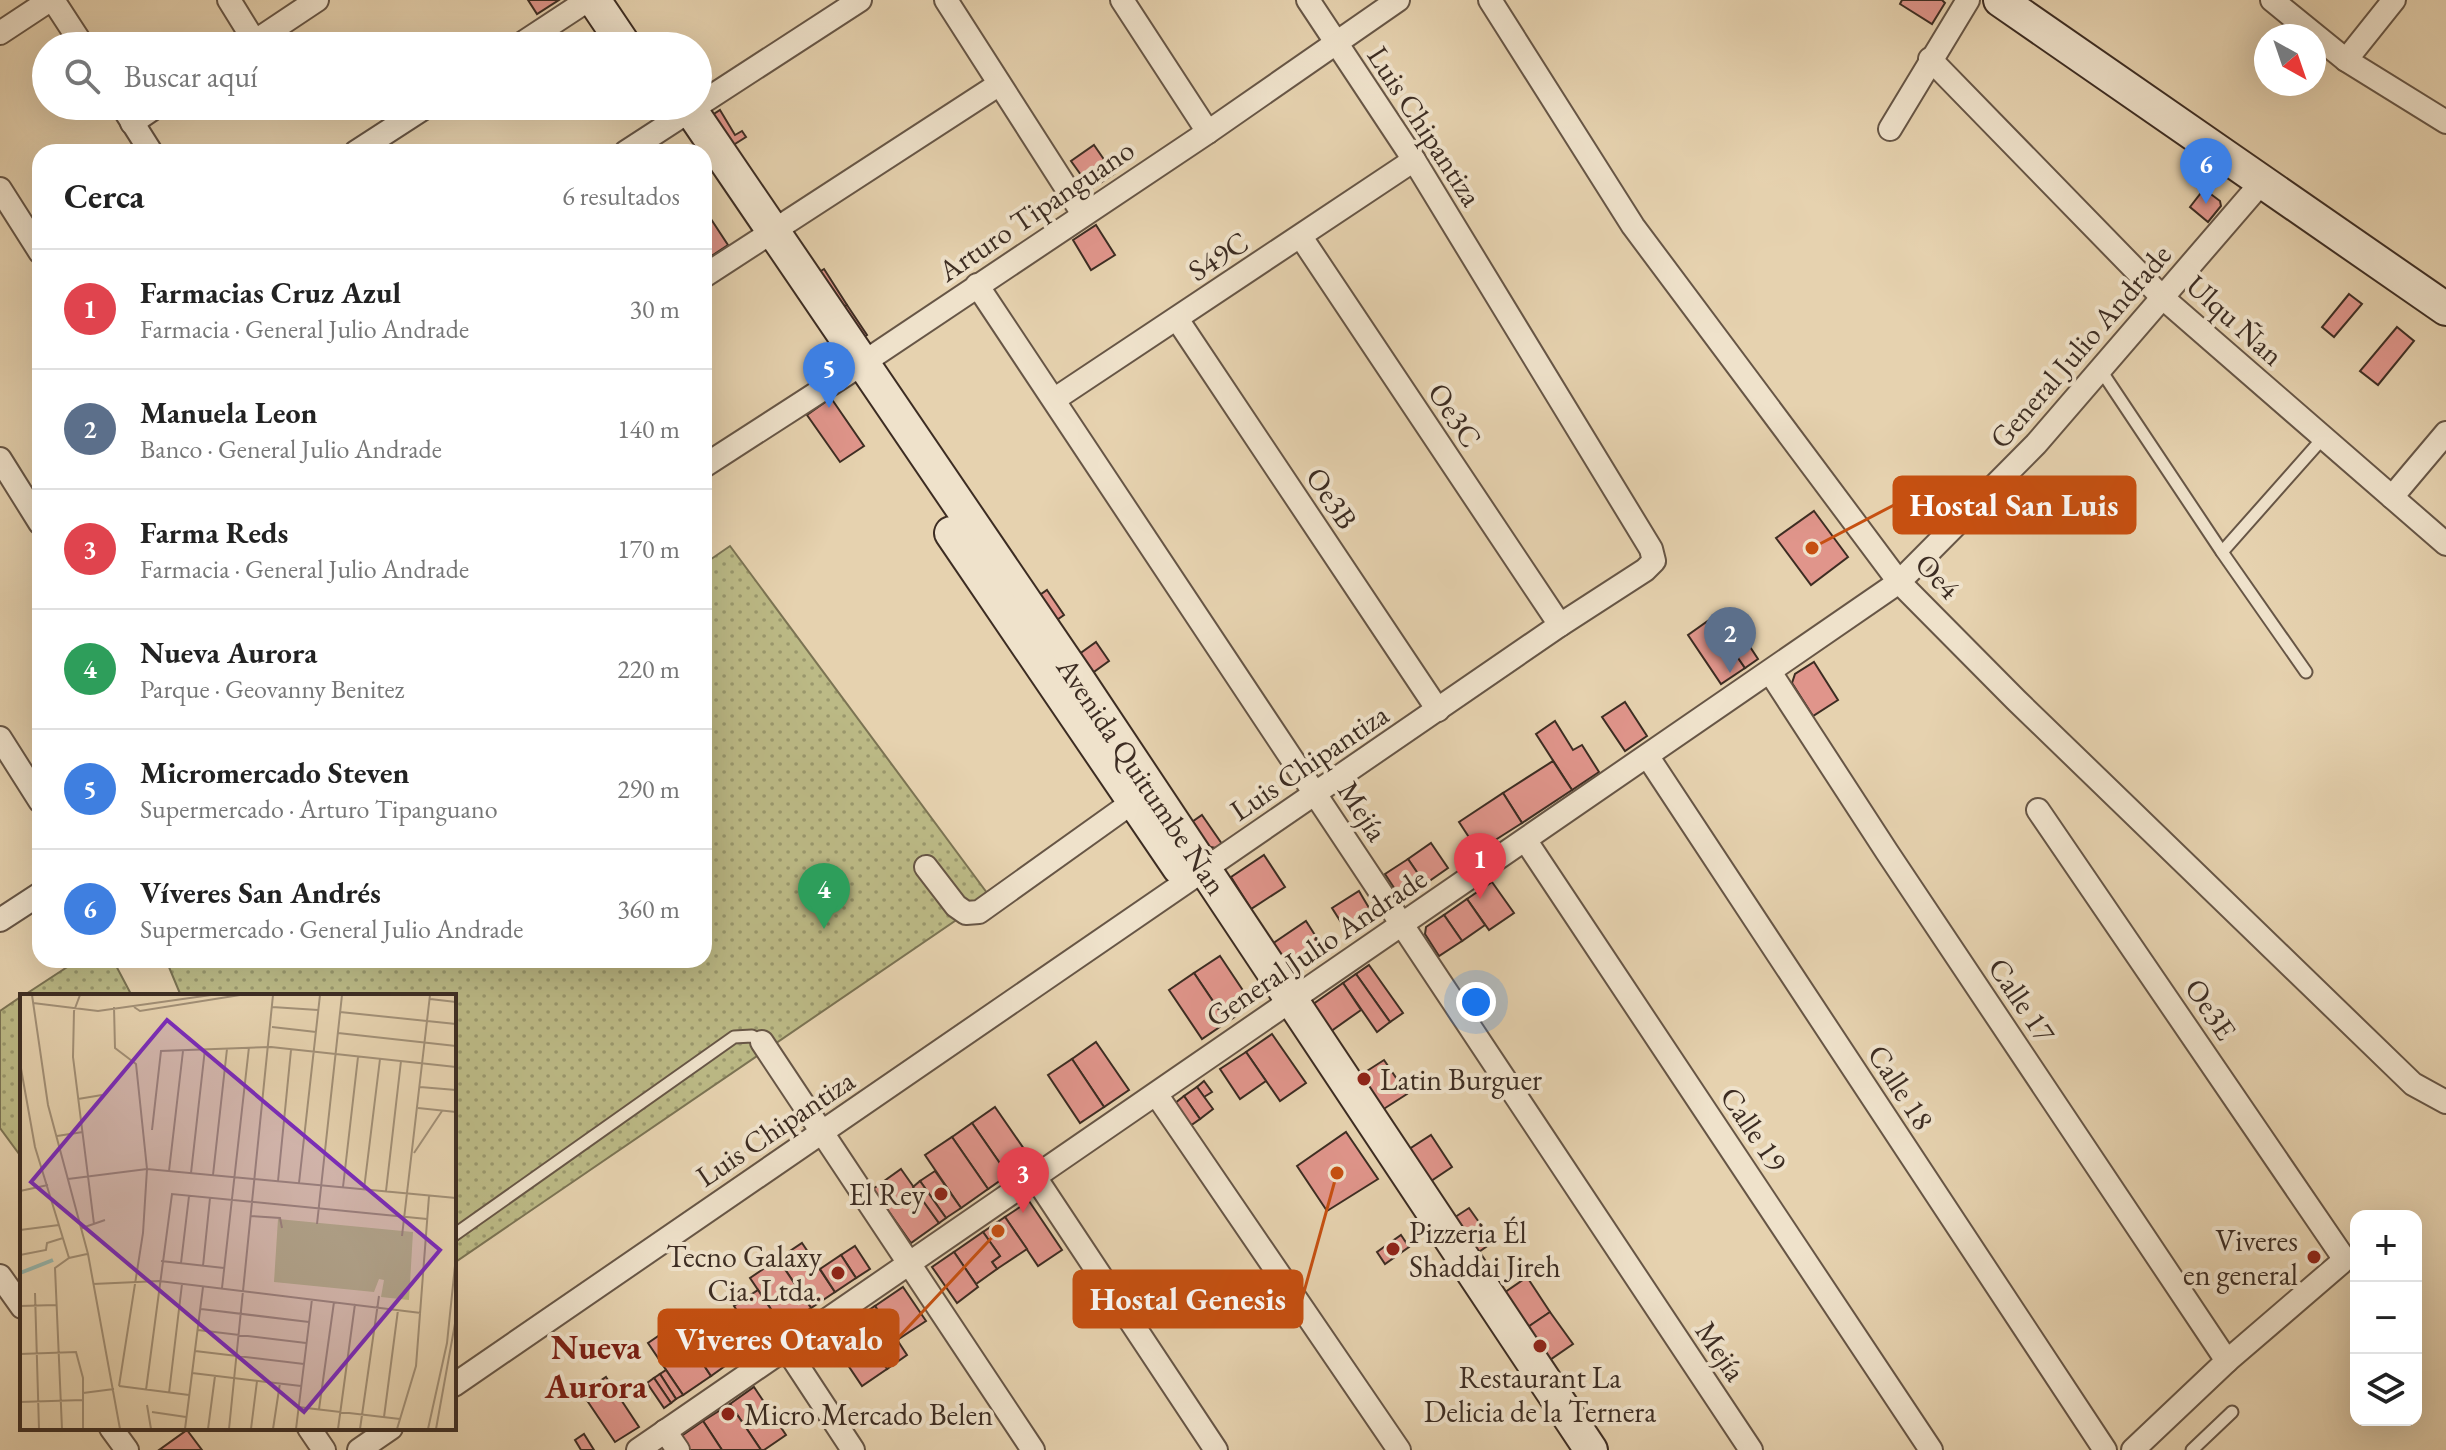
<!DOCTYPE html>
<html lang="es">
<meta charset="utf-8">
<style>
body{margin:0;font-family:"EB Garamond",serif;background:#f6f6f6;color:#222}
.controls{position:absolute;right:24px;bottom:24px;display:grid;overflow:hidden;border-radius:16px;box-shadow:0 8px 32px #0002}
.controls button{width:72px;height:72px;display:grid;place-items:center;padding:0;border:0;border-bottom:2px solid #e0e0e0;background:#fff;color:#222;font:40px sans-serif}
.compass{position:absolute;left:2254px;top:24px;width:72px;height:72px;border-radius:50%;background:#fff;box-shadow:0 8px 32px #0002;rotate:140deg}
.you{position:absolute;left:1476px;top:1002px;width:28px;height:28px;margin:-20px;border:6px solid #fff;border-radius:50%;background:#1a73e8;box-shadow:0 0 0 12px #1a73e833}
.badge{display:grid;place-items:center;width:52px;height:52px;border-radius:50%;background:#1a73e8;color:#fff;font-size:26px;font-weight:700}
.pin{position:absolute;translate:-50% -66px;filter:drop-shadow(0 2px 4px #0008)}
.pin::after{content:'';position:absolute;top:42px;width:28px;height:24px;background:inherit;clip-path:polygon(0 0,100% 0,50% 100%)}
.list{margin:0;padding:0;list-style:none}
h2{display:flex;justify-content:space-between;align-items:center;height:104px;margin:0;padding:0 32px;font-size:34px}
h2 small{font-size:26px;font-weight:400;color:#767676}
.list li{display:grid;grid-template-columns:52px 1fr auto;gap:24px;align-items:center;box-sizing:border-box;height:120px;padding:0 32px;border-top:2px solid #e0e0e0}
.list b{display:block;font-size:30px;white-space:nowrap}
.list p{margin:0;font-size:26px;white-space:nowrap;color:#767676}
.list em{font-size:26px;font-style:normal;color:#767676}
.icon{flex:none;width:44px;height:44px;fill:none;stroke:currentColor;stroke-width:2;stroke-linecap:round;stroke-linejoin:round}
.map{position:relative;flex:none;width:2446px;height:1450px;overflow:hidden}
.search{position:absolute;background:#fff;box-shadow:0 8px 32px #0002;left:32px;top:32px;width:680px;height:88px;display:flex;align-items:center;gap:20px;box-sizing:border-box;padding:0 28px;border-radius:44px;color:#767676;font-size:30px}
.panel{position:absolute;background:#fff;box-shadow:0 8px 32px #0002;left:32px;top:144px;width:680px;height:824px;border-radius:24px}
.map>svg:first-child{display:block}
.park{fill:url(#park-dots);stroke:#7c7454;stroke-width:2}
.building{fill:#e0958b;stroke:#3d2d23;stroke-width:2}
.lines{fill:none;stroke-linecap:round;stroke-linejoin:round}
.lane-casing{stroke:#675646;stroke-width:15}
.street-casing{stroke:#675646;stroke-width:26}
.secondary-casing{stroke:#3d2d23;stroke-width:36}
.lane{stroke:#efe2cb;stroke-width:11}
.street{stroke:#efe2cb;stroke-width:22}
.secondary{stroke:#efe2cb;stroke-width:32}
.poi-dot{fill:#8f2418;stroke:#efe2cb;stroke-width:3}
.labels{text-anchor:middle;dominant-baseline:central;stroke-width:8;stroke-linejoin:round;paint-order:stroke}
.street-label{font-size:30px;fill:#3d2d23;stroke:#efe2cb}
.poi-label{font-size:30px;fill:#3d2d23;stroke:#efe2cb;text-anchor:start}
.quarter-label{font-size:34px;font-weight:bold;fill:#7a1f14;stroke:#efe2cb}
.inset-river{fill:none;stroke:#96b7ae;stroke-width:4}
.inset-road{fill:none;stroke:#a29077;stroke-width:2}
.view{fill:#7b2cbf;fill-opacity:0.15;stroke:#7b2cbf;stroke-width:4}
.inset-edge{fill:none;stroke:#3d2d23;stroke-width:4}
.leader{fill:none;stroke:#c65011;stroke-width:3}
.callout-dot{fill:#c65011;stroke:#efe2cb;stroke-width:3}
.callout{fill:#c65011;stroke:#c65011;stroke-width:3}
.callout-label{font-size:32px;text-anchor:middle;font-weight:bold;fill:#fff}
</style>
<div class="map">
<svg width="2446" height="1450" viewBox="0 0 2446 1450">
<defs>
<pattern id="park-dots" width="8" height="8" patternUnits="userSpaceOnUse" patternTransform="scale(2)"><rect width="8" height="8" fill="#bcba86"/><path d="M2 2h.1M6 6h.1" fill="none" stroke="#9a986d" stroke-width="1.8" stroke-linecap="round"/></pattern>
</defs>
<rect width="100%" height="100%" fill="#e6d2af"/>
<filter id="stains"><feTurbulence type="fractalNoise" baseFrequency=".0025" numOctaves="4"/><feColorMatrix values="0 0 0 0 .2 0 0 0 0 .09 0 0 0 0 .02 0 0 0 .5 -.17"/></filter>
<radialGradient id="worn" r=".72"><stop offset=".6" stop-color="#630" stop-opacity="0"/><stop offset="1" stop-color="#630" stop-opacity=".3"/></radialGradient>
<g class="park">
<polygon points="730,546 990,897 454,1263 454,996 181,996 166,960 704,960 704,564"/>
<polygon points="78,960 113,960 132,996 23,996"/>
<polygon points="22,996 22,1158 0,1128 0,1011"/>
</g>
<g class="building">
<polygon points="528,0 559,0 537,14"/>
<polygon points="1902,0 1942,0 1945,3 1932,24 1900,4"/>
<polygon points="703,70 709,80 698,87 698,73"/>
<polygon points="720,110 735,135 742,131 746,137 722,152 703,121"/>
<polygon points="1094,145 1114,174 1091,189 1071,161"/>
<polygon points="2204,189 2220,201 2221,206 2208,222 2190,207"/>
<polygon points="707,213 728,245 704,261 704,215"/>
<polygon points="1096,225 1115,255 1091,270 1073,240"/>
<polygon points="824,269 847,305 831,315 808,279"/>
<polygon points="2349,294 2362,304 2334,337 2322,327"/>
<polygon points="847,305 867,335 859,340 831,315"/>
<polygon points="2397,327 2414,341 2378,385 2360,371"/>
<polygon points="831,398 864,446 840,462 807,415"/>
<polygon points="1814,511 1848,557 1811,585 1776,538"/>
<polygon points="1047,590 1064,615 1048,626 1031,601"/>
<polygon points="1712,618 1745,668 1721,684 1688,635"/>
<polygon points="1739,630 1758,659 1745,668 1725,639"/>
<polygon points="1096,642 1109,661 1084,679 1071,660"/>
<polygon points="1814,662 1838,700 1813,716 1792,683 1795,674"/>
<polygon points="1625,702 1647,736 1625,751 1602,717"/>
<polygon points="1555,721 1573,750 1582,745 1599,772 1572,790 1536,734"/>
<polygon points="1553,761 1572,790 1522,823 1503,793"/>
<polygon points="1503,793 1522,823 1478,851 1459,822"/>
<polygon points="1202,815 1222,844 1216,848 1205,846 1189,824"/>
<polygon points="1431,843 1448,868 1425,884 1408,859"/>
<polygon points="1264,855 1285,887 1251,909 1231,877"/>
<polygon points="1408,859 1425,884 1402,900 1385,874"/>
<polygon points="1492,882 1514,913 1489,930 1467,899"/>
<polygon points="1359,891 1375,918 1371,925 1351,938 1332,908"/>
<polygon points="1467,899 1485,925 1462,941 1444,915"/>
<polygon points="1444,915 1462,941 1439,956 1425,934 1426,927"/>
<polygon points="1306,921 1327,954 1298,972 1290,972 1272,944"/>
<polygon points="1220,956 1248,998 1245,1010 1227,1022 1194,973"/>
<polygon points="1369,965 1403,1013 1390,1022 1356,974"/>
<polygon points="1194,973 1227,1022 1202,1039 1169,990"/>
<polygon points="1356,974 1390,1022 1377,1032 1343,983"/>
<polygon points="1343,983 1361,1010 1327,1034 1309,1007"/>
<polygon points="1272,1034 1306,1083 1280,1101 1246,1052"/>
<polygon points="1096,1042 1129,1090 1104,1107 1072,1059"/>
<polygon points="1246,1052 1266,1081 1240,1099 1220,1069"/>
<polygon points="1072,1059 1104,1107 1080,1123 1048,1075"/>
<polygon points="1384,1060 1407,1094 1379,1112 1356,1078"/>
<polygon points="1204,1081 1212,1092 1204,1097 1197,1087"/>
<polygon points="1197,1087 1213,1109 1200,1119 1184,1096"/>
<polygon points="1184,1096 1200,1119 1190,1126 1174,1104"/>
<polygon points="995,1107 1031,1159 1008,1175 972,1123"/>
<polygon points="972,1123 1008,1175 988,1189 952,1137"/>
<polygon points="1346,1132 1378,1179 1327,1211 1297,1166"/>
<polygon points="1431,1135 1452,1167 1425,1185 1403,1153"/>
<polygon points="952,1137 988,1189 961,1208 925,1155"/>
<polygon points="901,1169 939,1223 911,1243 873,1189"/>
<polygon points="935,1171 961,1208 946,1218 920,1181"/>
<polygon points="920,1181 946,1218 939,1223 913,1187"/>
<polygon points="1029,1201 1062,1250 1038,1266 1005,1217"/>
<polygon points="1469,1208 1493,1242 1473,1256 1449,1221"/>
<polygon points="1005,1217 1027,1249 997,1269 992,1262 1000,1256 983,1232"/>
<polygon points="983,1232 1000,1256 992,1262 997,1269 976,1284 954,1252"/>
<polygon points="1401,1235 1409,1247 1385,1264 1377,1252"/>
<polygon points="802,1243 835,1292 811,1308 778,1259"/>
<polygon points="855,1246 870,1269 856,1278 841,1255"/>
<polygon points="954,1252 978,1287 957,1303 932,1267"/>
<polygon points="841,1255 856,1278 835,1292 820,1269"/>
<polygon points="778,1259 811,1308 783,1327 750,1278"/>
<polygon points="1527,1277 1550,1312 1522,1331 1498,1297"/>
<polygon points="903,1287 926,1321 897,1340 875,1306"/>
<polygon points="758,1290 783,1327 758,1343 734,1306"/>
<polygon points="875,1306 907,1355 887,1369 854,1320"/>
<polygon points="1550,1312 1573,1344 1544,1364 1522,1331"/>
<polygon points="854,1320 887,1369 862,1386 829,1337"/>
<polygon points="676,1324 711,1376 683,1395 648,1343"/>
<polygon points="715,1335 732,1361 711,1376 694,1350"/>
<polygon points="666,1370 683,1395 676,1399 660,1374"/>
<polygon points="660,1374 676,1399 671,1403 654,1378"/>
<polygon points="606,1377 639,1427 615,1442 582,1393"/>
<polygon points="654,1378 671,1403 664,1408 647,1383"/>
<polygon points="754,1387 786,1435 764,1450 761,1450 730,1404"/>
<polygon points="730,1404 761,1450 722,1450 703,1421"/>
<polygon points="703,1421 722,1450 689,1450 680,1437"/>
<polygon points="187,1430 202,1450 159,1450"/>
<polygon points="584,1434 594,1450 581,1450 575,1440"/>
</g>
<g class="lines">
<g class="lane-casing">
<g id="lane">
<polyline points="2100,369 2222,552 2306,672"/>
<polyline points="2222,552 2323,438"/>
<polyline points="454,1235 734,1037 752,1036 762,1042"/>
<polyline points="2192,1450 2232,1412"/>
</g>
</g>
<g class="street-casing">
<g id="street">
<polyline points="53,0 83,46"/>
<polyline points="229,0 255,42"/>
<polyline points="946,0 1083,214"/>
<polyline points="1122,0 1208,132"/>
<polyline points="1490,0 1633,226 1899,582 2016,700 2413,1084 2446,1102"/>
<polyline points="2272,0 2346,60 2446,122"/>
<polyline points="0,33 50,0"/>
<polyline points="248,46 317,0"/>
<polyline points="518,46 588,0"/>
<polyline points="1930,59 2163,298 2446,544"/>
<polyline points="2346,60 2394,0"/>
<polyline points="122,106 151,152"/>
<polyline points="132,123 157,106"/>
<polyline points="1890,129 1968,0"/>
<polyline points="356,152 427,106"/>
<polyline points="626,152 860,0"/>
<polyline points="0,189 40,252"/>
<polyline points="1301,237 1560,625"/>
<polyline points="704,276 998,85"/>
<polyline points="977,285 1751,1450"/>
<polyline points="1177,319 1438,710"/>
<polyline points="1055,399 1414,160"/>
<polyline points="0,459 40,523"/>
<polyline points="704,466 845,375 1208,132 1398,0"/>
<polyline points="2392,497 2446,433"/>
<polyline points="1770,672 1887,852 2227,1361"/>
<polyline points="0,738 40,801"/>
<polyline points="1648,757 2105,1450"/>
<polyline points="2038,810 2341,1254 2341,1263 2227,1361 2133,1450"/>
<polyline points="1526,841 1931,1450"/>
<polyline points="926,867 956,906 966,913 979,912 1144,794"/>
<polyline points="0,920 40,894"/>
<polyline points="762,1042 1033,1450"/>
<polyline points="1156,1094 1399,1450"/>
<polyline points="1035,1177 1216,1450"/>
<polyline points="0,1276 22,1307"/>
<polyline points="786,1348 853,1450"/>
<polyline points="454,1385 1560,625 1645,570 1654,561 1651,549 1414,160 1308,0"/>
<polyline points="111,1428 127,1450"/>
<polyline points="309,1428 324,1450"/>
<polyline points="665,1431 678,1450"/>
<polyline points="359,1450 391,1428"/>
<polyline points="638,1450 1899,582 2036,444 2262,182"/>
</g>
</g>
<g class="secondary-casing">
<g id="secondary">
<polyline points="594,0 625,46"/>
<polyline points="2000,0 2446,309"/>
<polyline points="688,106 1078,679 1591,1450"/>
<polyline points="951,533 1179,868"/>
</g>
</g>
<use href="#lane" class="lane"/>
<use href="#street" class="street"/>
<use href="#secondary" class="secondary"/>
</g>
<g class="poi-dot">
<circle cx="1364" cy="1079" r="8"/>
<circle cx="941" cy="1194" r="8"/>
<circle cx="1393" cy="1249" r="8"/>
<circle cx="2314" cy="1257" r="8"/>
<circle cx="838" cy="1273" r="8"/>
<circle cx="1540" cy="1346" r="8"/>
<circle cx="728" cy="1414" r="8"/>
</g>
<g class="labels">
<g class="street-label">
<text transform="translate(1425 126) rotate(57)">Luis Chipantiza</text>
<text transform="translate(1036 210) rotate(-34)">Arturo Tipanguano</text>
<text transform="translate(1218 256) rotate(-33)">S49C</text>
<text transform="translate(2235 320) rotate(42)">Ulqu Ñan</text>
<text transform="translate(2080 346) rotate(-49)">General Julio Andrade</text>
<text transform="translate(1455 415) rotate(56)">Oe3C</text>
<text transform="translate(1332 498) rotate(56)">Oe3B</text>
<text transform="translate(1938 576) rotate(47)">Oe4</text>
<text transform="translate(1309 762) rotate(-34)">Luis Chipantiza</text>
<text transform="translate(1142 776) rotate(56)">Avenida Quitumbe Ñan</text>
<text transform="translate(1363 811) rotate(57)">Mejía</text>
<text transform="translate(1316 947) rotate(-34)">General Julio Andrade</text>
<text transform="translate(2022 1000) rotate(56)">Calle 17</text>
<text transform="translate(2211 1009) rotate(56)">Oe3E</text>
<text transform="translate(1901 1087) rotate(57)">Calle 18</text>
<text transform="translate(775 1128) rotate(-34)">Luis Chipantiza</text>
<text transform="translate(1754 1129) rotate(56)">Calle 19</text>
<text transform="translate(1721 1351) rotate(56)">Mejía</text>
</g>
<g class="poi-label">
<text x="1380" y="1079">Latin Burguer</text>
<text x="925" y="1194" text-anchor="end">El Rey</text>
<text x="1409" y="1232">Pizzeria Él<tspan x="1409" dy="34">Shaddai Jireh</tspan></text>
<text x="2298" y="1240" text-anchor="end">Viveres<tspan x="2298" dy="34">en general</tspan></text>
<text x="822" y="1256" text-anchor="end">Tecno Galaxy<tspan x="822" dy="34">Cia. Ltda.</tspan></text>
<text x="1540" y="1377" text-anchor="middle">Restaurant La<tspan x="1540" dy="34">Delicia de la Ternera</tspan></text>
<text x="744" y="1414">Micro Mercado Belen</text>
</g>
<g class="quarter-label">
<text x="596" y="1347">Nueva<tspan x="596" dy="39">Aurora</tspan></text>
</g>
</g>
<g transform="translate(20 994)">
<rect width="436" height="436" fill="#e6d2af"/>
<path d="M 258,225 L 393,238 L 389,306 L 361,303 L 364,286 L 359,285 L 354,298 L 254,288 Z" fill="#bcba86"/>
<path class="inset-river" d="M 0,279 L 33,266"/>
<path class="inset-road" d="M 12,1 L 28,111 L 68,260 L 100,435M 60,1 L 54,17 L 53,63 L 74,230M 410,5 L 436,8M 13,9 L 78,17 L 191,1M 94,13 L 95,54 L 116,70 L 127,175 L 123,239 L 99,392M 114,13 L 120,17 L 220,1M 252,13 L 298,16M 320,18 L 436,30M 252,33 L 296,38M 318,39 L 436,52M 0,69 L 15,153 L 49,264M 400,93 L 436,96M 58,105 L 82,101M 398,114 L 436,118M 132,136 L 141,57 L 251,53 L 436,73M 37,142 L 63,138M 394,159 L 422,117M 149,177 L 163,57M 171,179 L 185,55M 193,181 L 207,55M 48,185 L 127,175 L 436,204M 258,187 L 271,56M 279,189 L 300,1M 323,193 L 338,63M 344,195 L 360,65M 0,197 L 28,191M 366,197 L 381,67M 231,222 L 260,224 L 262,234M 297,230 L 322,1M 62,234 L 85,226M 0,236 L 39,231M 382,242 L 410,1M 0,261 L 26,256 L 27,249 L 43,244M 141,267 L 204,274M 161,269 L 169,202M 183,272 L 190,204M 73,290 L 139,287 L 401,319M 202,294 L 229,53M 15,299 L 19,435M 0,312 L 36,311M 181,315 L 289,328M 178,336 L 286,349M 175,357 L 284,370M 0,360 L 56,358 L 63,384 L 63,435M 172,379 L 281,392M 99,392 L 169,401M 126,396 L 152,200 L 407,225M 63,399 L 94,395M 149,399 L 162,290M 0,408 L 63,406M 127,411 L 131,435M 278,413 L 380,425M 299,415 L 314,308M 132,418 L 166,423M 364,423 L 378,316M 42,435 L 35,274 L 49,264 L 67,260M 165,435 L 183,293M 188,435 L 195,382M 209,435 L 253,1M 231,435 L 237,387M 253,435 L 260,389M 276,435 L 292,305M 318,435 L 335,310M 340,435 L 359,302M 377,435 L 396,372 L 409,202M 408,435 L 427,349 L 436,262M 416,435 L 436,324"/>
<path class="view" d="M 147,26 L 420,256 L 284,418 L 11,188 Z"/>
<rect width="436" height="436" class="inset-edge"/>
</g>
<path class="leader" d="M1812 548L1894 505M1337 1173L1302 1299M998 1231L898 1338"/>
<g class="callout-dot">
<circle cx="1812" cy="548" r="8"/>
<circle cx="1337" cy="1173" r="8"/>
<circle cx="998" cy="1231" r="8"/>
</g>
<g class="callout">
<rect x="1894" y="477" width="241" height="56" rx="8"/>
<rect x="1074" y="1271" width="228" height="56" rx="8"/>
<rect x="659" y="1310" width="239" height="56" rx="8"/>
</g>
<g class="callout-label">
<text x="2014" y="516">Hostal San Luis</text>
<text x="1188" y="1310">Hostal Genesis</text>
<text x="779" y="1350">Viveres Otavalo</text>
</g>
<rect width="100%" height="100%" filter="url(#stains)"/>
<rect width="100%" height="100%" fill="url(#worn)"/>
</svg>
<div class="controls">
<button>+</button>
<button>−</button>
<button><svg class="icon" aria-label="layers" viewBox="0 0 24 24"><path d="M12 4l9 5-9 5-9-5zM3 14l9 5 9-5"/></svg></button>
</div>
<svg class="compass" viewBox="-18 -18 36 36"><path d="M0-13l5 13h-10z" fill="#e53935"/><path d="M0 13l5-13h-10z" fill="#767676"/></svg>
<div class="you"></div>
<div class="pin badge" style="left:1480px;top:899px;background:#e0444e">1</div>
<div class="pin badge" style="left:1730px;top:673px;background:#5c6f8a">2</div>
<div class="pin badge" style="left:1023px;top:1213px;background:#e0444e">3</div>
<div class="pin badge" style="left:824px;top:929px;background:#2e9e5b">4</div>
<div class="pin badge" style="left:829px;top:408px;background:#3f7fe0">5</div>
<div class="pin badge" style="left:2206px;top:204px;background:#3f7fe0">6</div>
<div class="search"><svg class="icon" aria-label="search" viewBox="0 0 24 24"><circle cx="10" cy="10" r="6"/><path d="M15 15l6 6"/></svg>Buscar aquí</div>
<section class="panel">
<h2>Cerca<small>6 resultados</small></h2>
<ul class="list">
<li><span class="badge" style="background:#e0444e">1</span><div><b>Farmacias Cruz Azul</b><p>Farmacia · General Julio Andrade</p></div><em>30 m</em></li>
<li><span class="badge" style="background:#5c6f8a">2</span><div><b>Manuela Leon</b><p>Banco · General Julio Andrade</p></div><em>140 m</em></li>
<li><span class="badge" style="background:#e0444e">3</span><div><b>Farma Reds</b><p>Farmacia · General Julio Andrade</p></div><em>170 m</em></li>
<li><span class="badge" style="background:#2e9e5b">4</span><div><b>Nueva Aurora</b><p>Parque · Geovanny Benitez</p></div><em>220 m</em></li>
<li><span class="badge" style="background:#3f7fe0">5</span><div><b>Micromercado Steven</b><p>Supermercado · Arturo Tipanguano</p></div><em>290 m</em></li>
<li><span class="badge" style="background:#3f7fe0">6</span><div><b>Víveres San Andrés</b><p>Supermercado · General Julio Andrade</p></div><em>360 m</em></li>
</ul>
</section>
</div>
